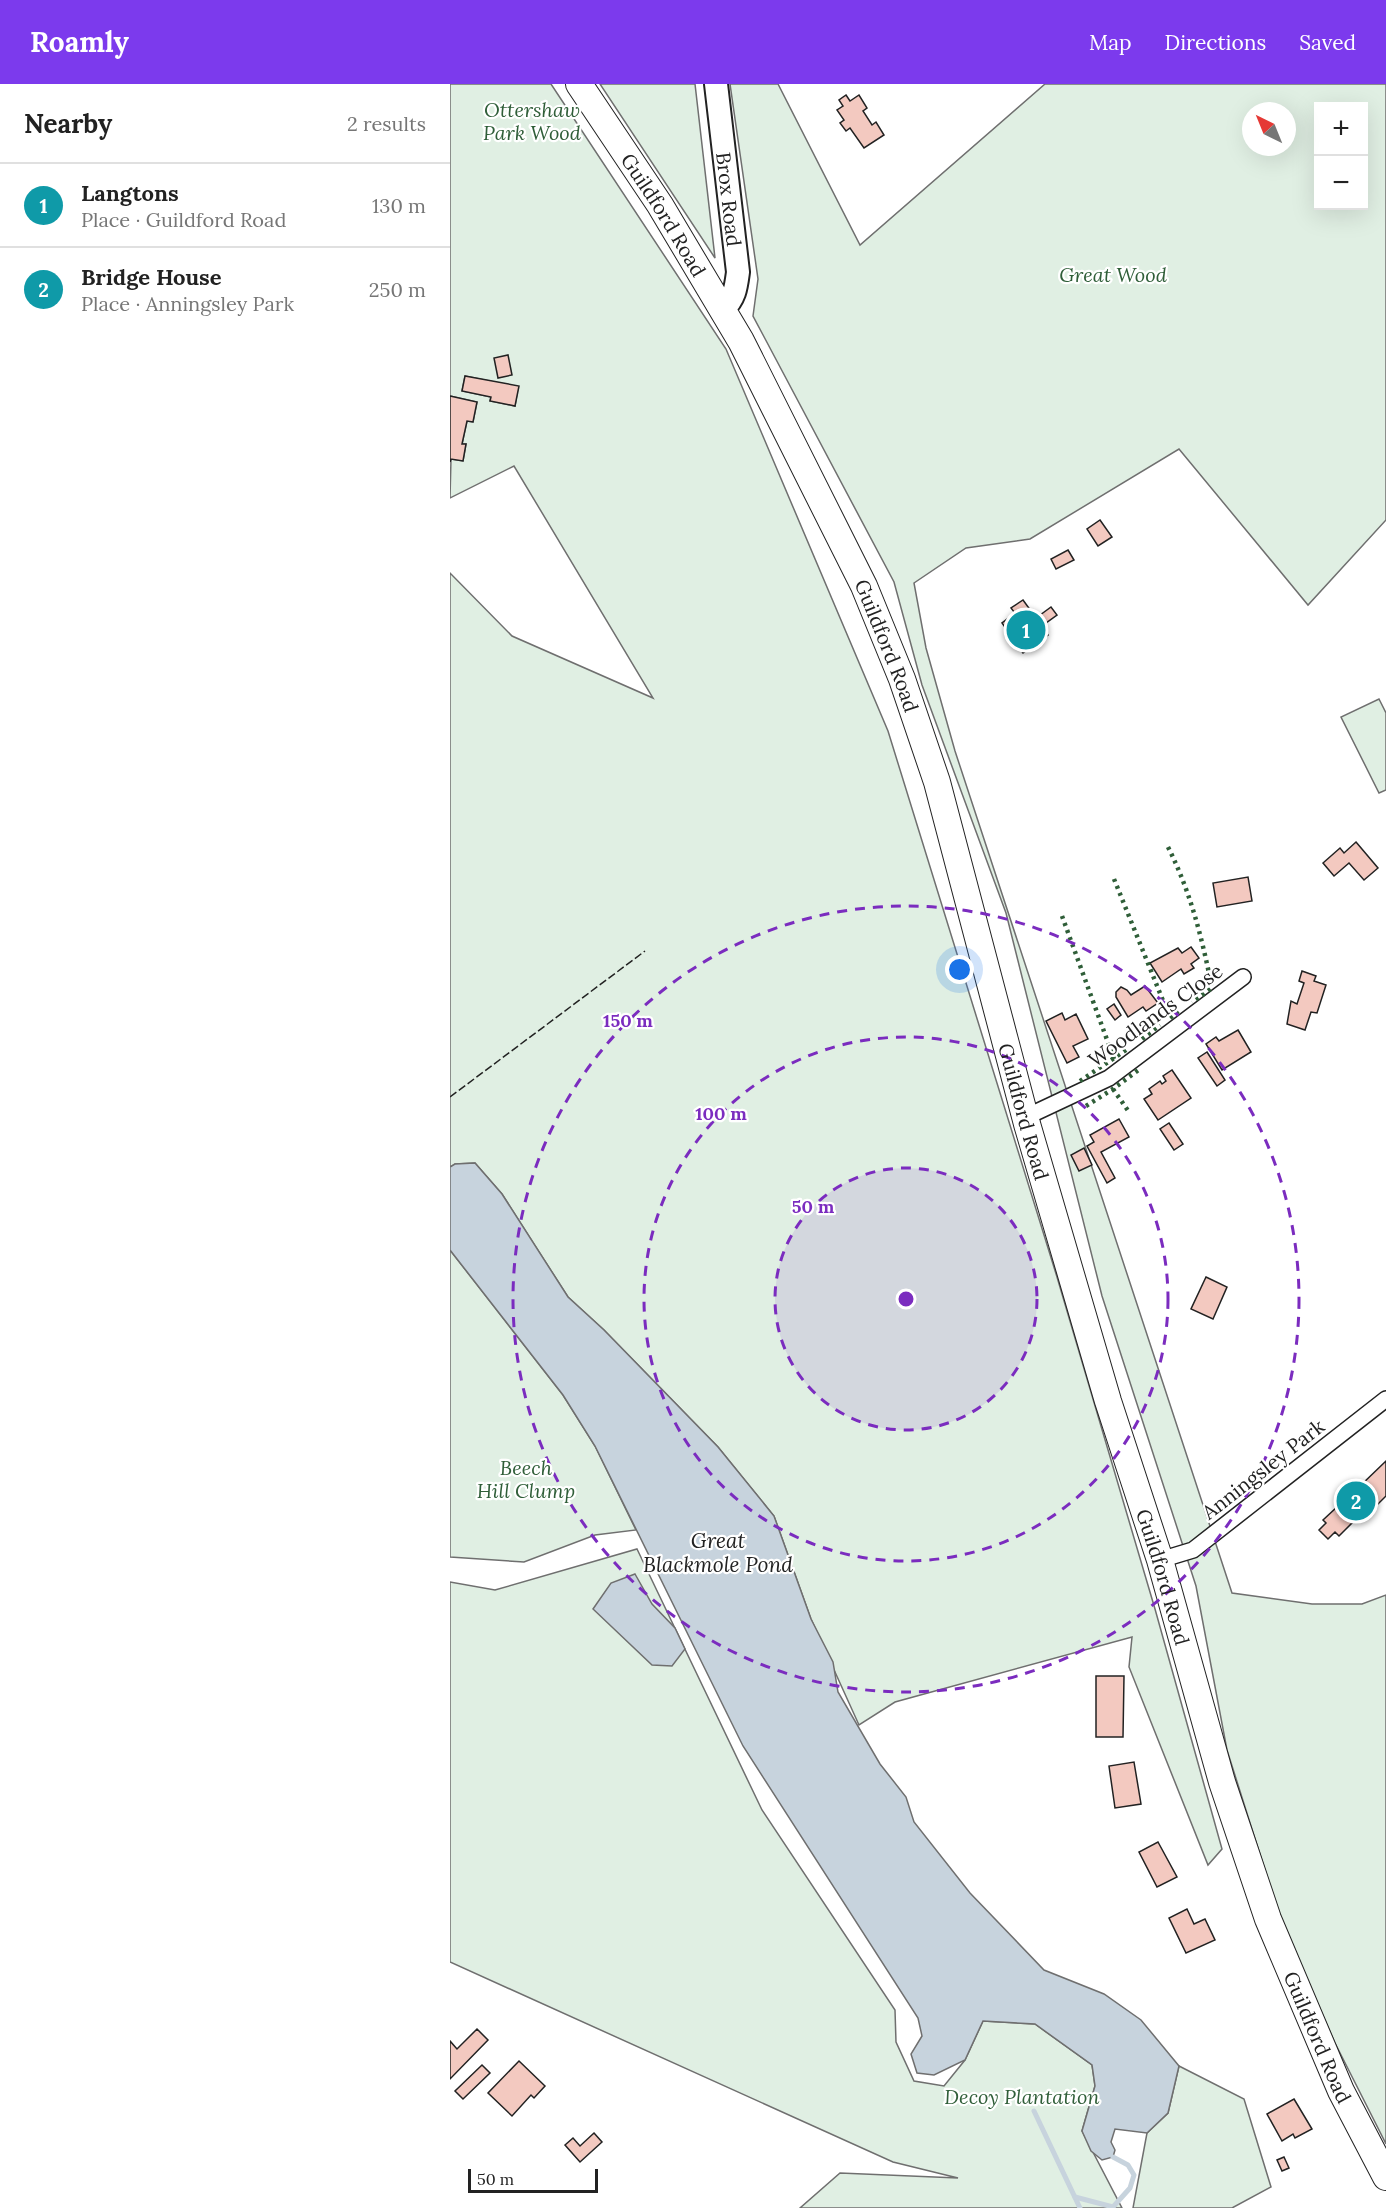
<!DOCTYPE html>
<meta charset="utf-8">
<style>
body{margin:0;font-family:Lora,serif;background:#f2f2f2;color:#222}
.controls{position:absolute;right:18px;top:18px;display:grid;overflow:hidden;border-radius:0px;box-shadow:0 6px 24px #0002}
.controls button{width:54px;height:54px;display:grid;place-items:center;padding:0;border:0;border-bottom:2px solid #e0e0e0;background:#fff;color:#222;font:30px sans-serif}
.compass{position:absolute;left:792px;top:18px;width:54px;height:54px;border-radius:50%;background:#fff;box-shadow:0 6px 24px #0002;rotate:317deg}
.scale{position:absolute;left:18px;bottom:15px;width:130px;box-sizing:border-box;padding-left:6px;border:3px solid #222;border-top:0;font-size:16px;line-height:21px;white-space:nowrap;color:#222;-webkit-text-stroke:4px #fff;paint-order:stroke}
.you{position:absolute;left:510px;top:886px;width:21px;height:21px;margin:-15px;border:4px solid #fff;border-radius:50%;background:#1a73e8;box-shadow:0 0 0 9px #1a73e833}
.badge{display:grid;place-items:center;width:39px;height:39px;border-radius:50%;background:#7c3aed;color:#fff;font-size:20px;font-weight:700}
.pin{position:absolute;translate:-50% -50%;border:3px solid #fff;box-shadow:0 2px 6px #0006}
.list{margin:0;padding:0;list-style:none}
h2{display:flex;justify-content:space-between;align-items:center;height:78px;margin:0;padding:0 24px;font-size:26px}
h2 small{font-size:20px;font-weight:400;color:#767676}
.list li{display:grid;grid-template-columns:39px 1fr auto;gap:18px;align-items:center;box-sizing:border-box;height:84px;padding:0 24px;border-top:2px solid #e0e0e0}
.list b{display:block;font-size:22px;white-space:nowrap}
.list p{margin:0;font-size:20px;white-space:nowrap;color:#767676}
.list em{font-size:20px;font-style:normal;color:#767676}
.map{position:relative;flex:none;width:936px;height:2124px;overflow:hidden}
header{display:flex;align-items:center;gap:36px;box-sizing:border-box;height:84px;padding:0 30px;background:#7c3aed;color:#fff}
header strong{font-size:28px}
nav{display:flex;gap:33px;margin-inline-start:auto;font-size:21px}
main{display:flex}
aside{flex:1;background:#fff}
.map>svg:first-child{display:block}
.green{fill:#e0efe3;stroke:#6f6f6f;stroke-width:1.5;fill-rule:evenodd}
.water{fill:#c7d3dd;stroke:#6f6f6f;stroke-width:1.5}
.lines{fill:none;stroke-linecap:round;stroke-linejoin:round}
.stream{stroke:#c7d3dd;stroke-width:5}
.building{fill:#f3c9c0;stroke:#222;stroke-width:1.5}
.street-casing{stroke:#222;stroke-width:18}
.secondary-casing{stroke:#222;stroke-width:26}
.primary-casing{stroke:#222;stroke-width:28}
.street{stroke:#fff;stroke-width:15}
.secondary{stroke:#fff;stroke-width:22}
.primary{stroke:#fff;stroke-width:26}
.hedge{stroke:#2f5e38;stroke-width:4.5;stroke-dasharray:3 4.5;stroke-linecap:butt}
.fence{stroke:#222;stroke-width:1.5;stroke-dasharray:8 3;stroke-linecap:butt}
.ring{fill:none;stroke:#7b2cbf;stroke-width:3;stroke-dasharray:10 8}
.labels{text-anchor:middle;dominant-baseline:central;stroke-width:4.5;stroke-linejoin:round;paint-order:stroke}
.park-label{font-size:20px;font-style:italic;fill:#2f5e38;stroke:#fff}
.street-label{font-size:20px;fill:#222;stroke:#fff}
.water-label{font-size:21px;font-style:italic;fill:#222;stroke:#fff}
.centre{fill:#7b2cbf;stroke:#fff;stroke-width:3}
.ring-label{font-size:18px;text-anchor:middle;font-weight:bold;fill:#7b2cbf;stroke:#fff;stroke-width:4.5;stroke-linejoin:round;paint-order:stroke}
</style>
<header>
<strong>Roamly</strong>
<nav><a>Map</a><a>Directions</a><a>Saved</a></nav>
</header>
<main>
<aside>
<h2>Nearby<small>2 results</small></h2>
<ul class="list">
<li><span class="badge" style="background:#0f9aa8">1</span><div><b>Langtons</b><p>Place · Guildford Road</p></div><em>130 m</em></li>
<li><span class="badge" style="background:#0f9aa8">2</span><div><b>Bridge House</b><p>Place · Anningsley Park</p></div><em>250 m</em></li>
</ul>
</aside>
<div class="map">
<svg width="936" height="2124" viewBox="0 0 936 2124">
<rect width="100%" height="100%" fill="#fff"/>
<g class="green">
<path d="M 0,0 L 101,0 L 276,265 L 438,647 L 607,1193 L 705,1525 L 772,1765 L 758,1781 L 679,1583 L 682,1553 L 445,1618 L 409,1641 L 361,1535 L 324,1432 L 268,1363 L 154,1246 L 118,1213 L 52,1110 L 25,1079 L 5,1080 L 0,1083 L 0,489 L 62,552 L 203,614 L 64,382 L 0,414 L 1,375 L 13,377 L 16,360 L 12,360 L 17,337 L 23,338 L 27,318 L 0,312 ZM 15,292 L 68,303 L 65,322 L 40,317 L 41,313 L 12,307 Z"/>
<polygon points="150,0 245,0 265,174"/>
<path d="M 280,0 L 328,0 L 410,161 L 595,0 L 936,0 L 936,436 L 858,521 L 729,365 L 580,455 L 516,464 L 464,499 L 476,564 L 505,667 L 782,1509 L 862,1520 L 912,1520 L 936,1511 L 936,2060 L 885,1959 L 831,1837 L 777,1666 L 746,1502 L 652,1212 L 556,829 L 472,601 L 444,498 L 303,232 L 308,195 ZM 868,22 L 914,22 L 914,122 L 868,122 ZM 801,27 L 837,27 L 837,63 L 801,63 Z"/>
<polygon points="929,615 936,629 936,706 929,709 891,633"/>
<polygon points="0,1166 113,1311 145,1362 186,1446 145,1451 74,1478 0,1473"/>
<polygon points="187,1465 312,1726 445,1926 446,1958 464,1997 494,2002 515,1976 533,1937 585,1940 642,1981 645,2002 632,2047 672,2124 350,2124 390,2089 508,2094 443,2078 0,1878 0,1498 45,1506"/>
<polygon points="729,1982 794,2015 821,2103 782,2124 683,2124 697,2049 718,2029"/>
</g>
<g class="water">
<polygon points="25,1079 52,1110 118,1213 154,1246 268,1363 324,1432 361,1535 383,1578 388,1608 430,1680 456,1713 464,1738 520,1809 594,1886 654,1910 691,1936 729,1982 718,2029 697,2049 665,2045 661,2058 665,2066 663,2073 652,2076 641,2067 632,2047 645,2002 642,1981 585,1940 533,1937 515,1976 484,1991 467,1989 461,1970 472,1952 468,1934 293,1662 145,1362 113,1311 0,1166 0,1083 5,1080"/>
<polygon points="185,1490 202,1520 225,1544 235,1565 222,1582 202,1581 143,1525 161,1499"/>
</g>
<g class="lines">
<g class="stream">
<polyline points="584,2027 630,2124"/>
<polyline points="625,2113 663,2123 680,2104 684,2091 678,2081 663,2073"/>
</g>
</g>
<g class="building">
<polygon points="396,11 400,17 409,11 417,24 413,27 422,41 426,38 434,51 414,64 400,44 396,47 390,39 394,36 387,26 393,22 389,16"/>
<polygon points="58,271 62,291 48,294 44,274"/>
<polygon points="15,292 69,302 65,322 40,317 41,313 12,307"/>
<polygon points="0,312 27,318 23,338 17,337 12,360 16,360 13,377 1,375 0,378"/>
<polygon points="650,436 662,453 648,462 637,445"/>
<polygon points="618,466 624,476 606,485 601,475"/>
<polygon points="573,516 586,534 601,523 607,531 592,542 598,551 573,569 552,539 565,529 561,524"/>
<polygon points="906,758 928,784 914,796 899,779 884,792 873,779 890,764 894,769"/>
<polygon points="798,793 802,817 767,823 763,799"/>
<polygon points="741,863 749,874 741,880 744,884 734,890 731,885 712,898 700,879 728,864 732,869"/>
<polygon points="852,887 866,892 864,897 876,901 867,929 861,928 855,946 837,940 841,917 847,920 854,899 849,897"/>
<polygon points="695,902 708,919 696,927 693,923 678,933 666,913 666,908 671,903 677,906 681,911"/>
<polygon points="664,920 671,931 665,936 657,925"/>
<polygon points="612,929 615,936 626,930 638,955 623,962 629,973 617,979 596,937"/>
<polygon points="788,946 801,968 772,986 756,960 766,953 769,957"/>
<polygon points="757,968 775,996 767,1002 748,974"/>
<polygon points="722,986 741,1014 708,1036 694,1015 702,1010 699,1005 710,997 712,1000 716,997 713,992"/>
<polygon points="669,1035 679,1053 651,1068 665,1094 657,1099 637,1062 644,1058 640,1051"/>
<polygon points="719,1039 733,1060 724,1066 710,1045"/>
<polygon points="634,1064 642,1081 629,1087 621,1071"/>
<polygon points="756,1193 777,1203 763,1235 741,1225"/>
<polygon points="936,1377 936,1412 928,1420 922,1413 908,1427 911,1430 889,1452 885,1448 878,1455 869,1446 876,1439 873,1436 900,1411 902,1414 911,1405 909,1403"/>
<polygon points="646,1592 674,1592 673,1653 646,1653"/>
<polygon points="684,1678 691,1720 665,1724 659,1682"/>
<polygon points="708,1758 727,1793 707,1803 689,1768"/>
<polygon points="737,1825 744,1840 755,1835 765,1856 736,1869 719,1834"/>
<polygon points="27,1945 38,1956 0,1995 0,1957 7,1965"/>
<polygon points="69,1977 95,2002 84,2014 81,2011 62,2032 38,2009"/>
<polygon points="32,1981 40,1989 13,2015 5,2007"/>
<polygon points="844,2015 862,2045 845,2054 843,2050 832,2057 817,2030"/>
<polygon points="144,2049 152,2058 130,2078 115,2061 123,2054 130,2062"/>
<polygon points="834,2073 839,2084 832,2087 827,2076"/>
</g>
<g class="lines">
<g class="street-casing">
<g id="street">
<polyline points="576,1033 659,994 793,893"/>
<polyline points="710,1476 743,1466 936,1315"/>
</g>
</g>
<g class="secondary-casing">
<g id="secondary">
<path id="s1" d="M 266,0 L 288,188 C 286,203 285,214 273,225"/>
</g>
</g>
<g class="primary-casing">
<g id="primary">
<path id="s2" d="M 129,0 L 210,121 L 291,257 L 414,502 L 452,595 L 487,698 L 577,1040 L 658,1317 L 710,1476 L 772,1698 L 818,1835 L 891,2007 L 936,2093"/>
</g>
</g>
<use href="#street" class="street"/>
<use href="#secondary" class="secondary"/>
<use href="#primary" class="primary"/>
<g class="hedge">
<path d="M 718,763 C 741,809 752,854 762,904 L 742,918"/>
<polyline points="664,795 720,934 730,926"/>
<polyline points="612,832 664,975"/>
<polyline points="692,955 710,941"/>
<polyline points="630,997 679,964"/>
<polyline points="663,1005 679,1028"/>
<polyline points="636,1022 663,1005 691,984"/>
</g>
<polyline class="fence" points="0,1013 195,867"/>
</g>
<circle cx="456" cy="1215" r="131" fill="#7b2cbf" fill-opacity=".12"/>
<g class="ring">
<circle cx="456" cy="1215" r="131"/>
<circle cx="456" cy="1215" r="262"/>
<circle cx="456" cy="1215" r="393"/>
</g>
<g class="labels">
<g class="park-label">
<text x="82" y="25">Ottershaw<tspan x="82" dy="23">Park Wood</tspan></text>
<text x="663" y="190">Great Wood</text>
<text x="76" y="1383">Beech<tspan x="76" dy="23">Hill Clump</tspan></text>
<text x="572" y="2012">Decoy Plantation</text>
</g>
<g class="street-label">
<text stroke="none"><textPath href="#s1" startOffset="116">Brox Road</textPath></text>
<text stroke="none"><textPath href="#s2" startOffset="156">Guildford Road</textPath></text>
<text stroke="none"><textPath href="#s2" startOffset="642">Guildford Road</textPath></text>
<text transform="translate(705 931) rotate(-36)">Woodlands Close</text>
<text stroke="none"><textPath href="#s2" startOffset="1128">Guildford Road</textPath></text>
<text transform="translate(813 1385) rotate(-38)">Anningsley Park</text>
<text stroke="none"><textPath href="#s2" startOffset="1614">Guildford Road</textPath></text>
<text stroke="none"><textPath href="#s2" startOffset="2100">Guildford Road</textPath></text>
</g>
<g class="water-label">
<text x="268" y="1456">Great<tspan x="268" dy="24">Blackmole Pond</tspan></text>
</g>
</g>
<circle cx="456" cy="1215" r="9" class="centre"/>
<g class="ring-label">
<text x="178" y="943">150 m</text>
<text x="271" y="1036">100 m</text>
<text x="363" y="1129">50 m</text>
</g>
</svg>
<div class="controls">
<button>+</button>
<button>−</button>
</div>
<svg class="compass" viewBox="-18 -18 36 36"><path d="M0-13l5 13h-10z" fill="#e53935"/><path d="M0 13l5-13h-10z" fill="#767676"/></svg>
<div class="scale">50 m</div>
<div class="you"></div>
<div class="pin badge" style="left:576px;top:546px;background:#0f9aa8">1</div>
<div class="pin badge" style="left:906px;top:1417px;background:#0f9aa8">2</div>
</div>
</main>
